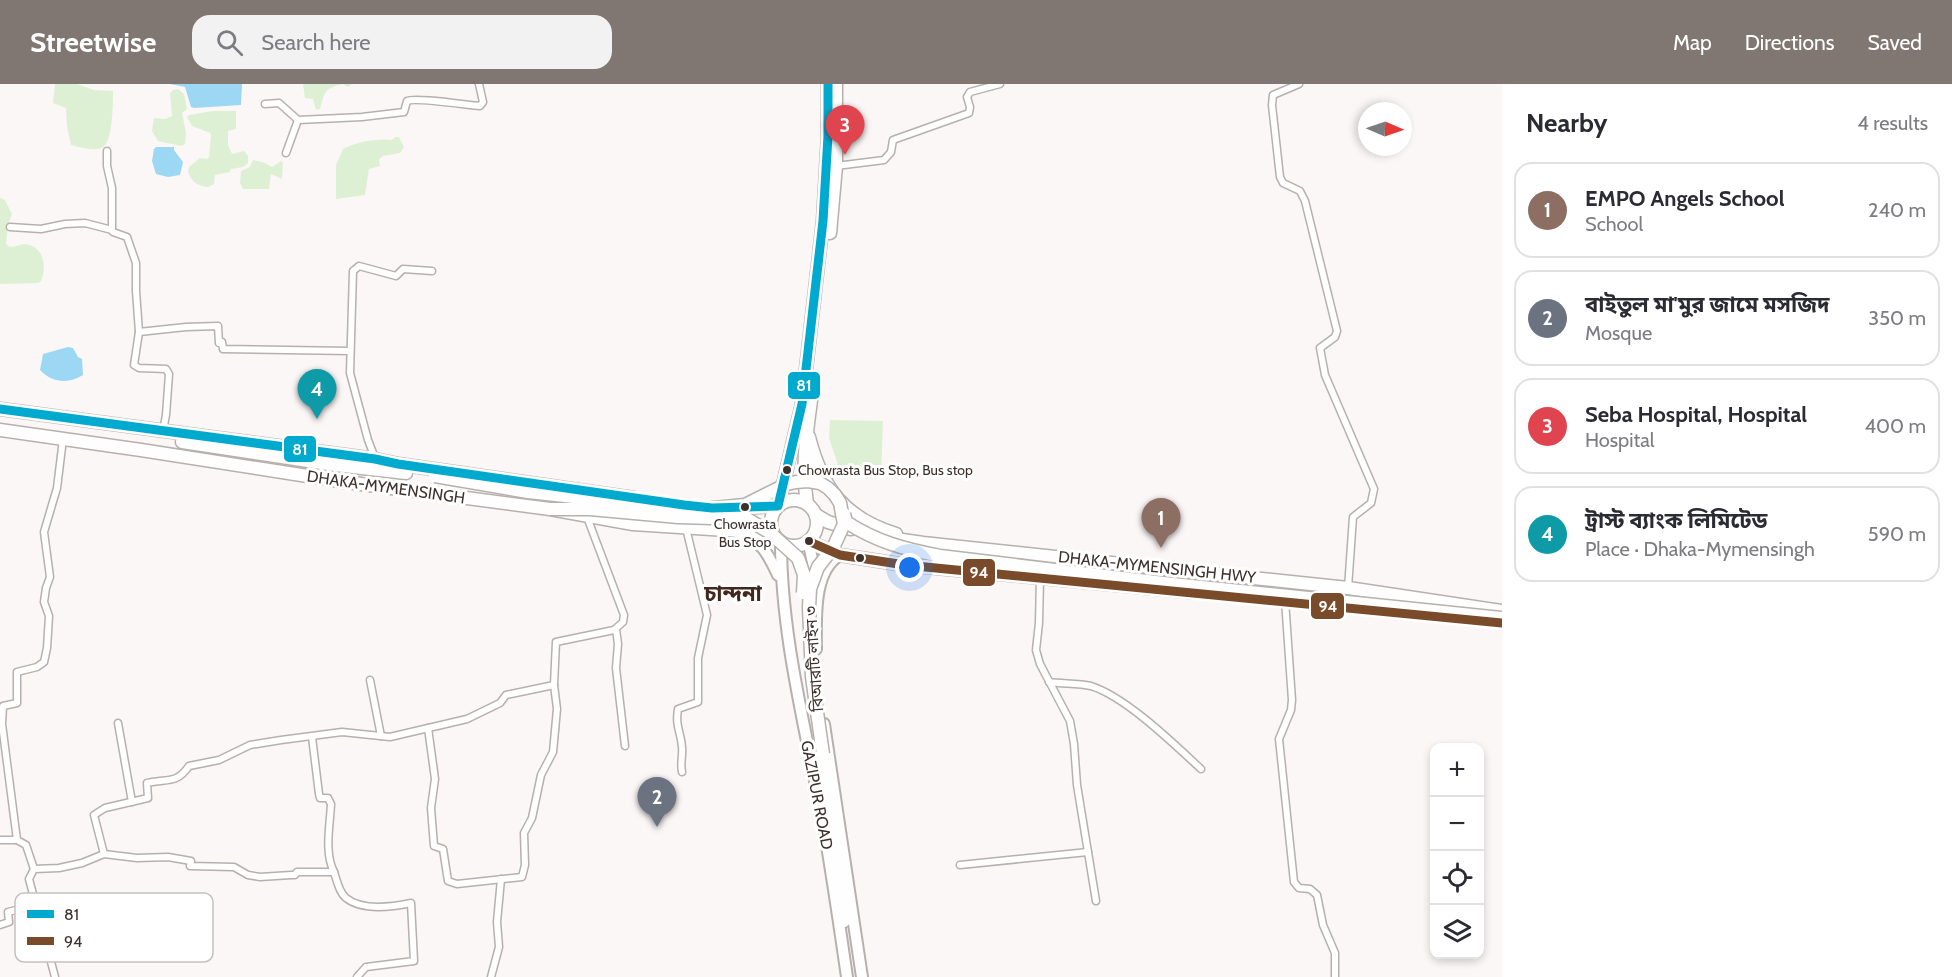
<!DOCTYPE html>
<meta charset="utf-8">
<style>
body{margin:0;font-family:Cabin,"Noto Sans Bengali",sans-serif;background:#f2f2f3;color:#2b2b33}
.controls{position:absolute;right:18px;bottom:18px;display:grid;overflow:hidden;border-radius:12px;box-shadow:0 3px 9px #0003}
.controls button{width:54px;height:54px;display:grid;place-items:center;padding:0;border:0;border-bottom:2px solid #e1e1e2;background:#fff;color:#2b2b33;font:30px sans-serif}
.compass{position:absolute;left:1358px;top:18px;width:54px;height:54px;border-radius:50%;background:#fff;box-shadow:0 3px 9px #0003;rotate:92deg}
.you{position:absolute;left:910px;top:484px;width:21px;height:21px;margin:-15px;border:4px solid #fff;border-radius:50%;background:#1a73e8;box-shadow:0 0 0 9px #1a73e833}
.badge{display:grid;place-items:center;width:39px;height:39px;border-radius:50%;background:#807672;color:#fff;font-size:20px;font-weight:700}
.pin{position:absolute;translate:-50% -50px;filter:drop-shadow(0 2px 3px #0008)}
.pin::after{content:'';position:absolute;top:32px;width:21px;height:18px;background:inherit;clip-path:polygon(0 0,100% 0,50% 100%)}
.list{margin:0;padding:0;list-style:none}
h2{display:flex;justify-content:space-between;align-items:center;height:78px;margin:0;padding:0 24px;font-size:26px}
h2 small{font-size:20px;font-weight:400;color:#7c7c81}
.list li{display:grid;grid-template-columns:39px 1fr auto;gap:18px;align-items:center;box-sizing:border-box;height:96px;margin:0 12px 12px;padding:0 12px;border:2px solid #e1e1e2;border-radius:18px}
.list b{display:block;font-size:22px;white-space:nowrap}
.list p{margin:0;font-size:20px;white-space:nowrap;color:#7c7c81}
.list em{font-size:20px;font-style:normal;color:#7c7c81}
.icon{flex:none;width:33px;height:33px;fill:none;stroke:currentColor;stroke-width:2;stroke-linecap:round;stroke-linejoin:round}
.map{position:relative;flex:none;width:1502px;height:893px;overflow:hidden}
header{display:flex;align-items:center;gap:36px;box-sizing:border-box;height:84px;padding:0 30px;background:#807672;color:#fff}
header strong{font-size:28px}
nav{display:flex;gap:33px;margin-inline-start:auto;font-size:21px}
.search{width:420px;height:54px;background:#f2f2f3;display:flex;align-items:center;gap:15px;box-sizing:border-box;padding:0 21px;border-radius:18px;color:#7c7c81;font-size:22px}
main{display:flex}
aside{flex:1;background:#fff}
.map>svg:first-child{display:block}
.green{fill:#ddf0d4}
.water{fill:#9cd7f4}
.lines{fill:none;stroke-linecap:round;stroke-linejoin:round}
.street-casing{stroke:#b7b0ac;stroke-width:9}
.primary-casing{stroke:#b7b0ac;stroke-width:14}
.highway-casing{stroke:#b7b0ac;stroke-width:15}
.street{stroke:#fefefe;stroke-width:6}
.primary{stroke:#fefefe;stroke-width:10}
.highway{stroke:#fefefe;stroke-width:12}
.highway-bridge-casing{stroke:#b7b0ac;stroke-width:15;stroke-linecap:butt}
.highway-bridge{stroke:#fefefe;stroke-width:12}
.bus-1-casing{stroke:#fff;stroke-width:14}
.bus-2-casing{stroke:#fff;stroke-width:14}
.bus-1{stroke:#00a9ce;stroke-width:9}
.bus-2{stroke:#7a4b2a;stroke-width:9}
.bus-dot{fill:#3e312b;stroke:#fff;stroke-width:2}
.labels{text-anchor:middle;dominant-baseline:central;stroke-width:6;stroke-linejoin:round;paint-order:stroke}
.bus-label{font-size:14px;fill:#3e312b;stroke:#fff;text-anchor:start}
.street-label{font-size:16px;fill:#3e312b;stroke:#fff}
.district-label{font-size:22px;font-weight:bold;fill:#42281c;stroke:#fff}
.key{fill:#fff;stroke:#c5c1bf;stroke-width:1.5}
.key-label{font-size:16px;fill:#3e312b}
.line-badge{stroke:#fff;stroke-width:2}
.badge-label{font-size:16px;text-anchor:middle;font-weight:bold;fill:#fff}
</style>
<header>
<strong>Streetwise</strong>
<div class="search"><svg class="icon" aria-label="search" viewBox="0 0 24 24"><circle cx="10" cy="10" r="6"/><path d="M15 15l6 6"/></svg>Search here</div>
<nav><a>Map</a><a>Directions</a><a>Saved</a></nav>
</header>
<main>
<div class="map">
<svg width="1502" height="893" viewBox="0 0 1502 893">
<rect width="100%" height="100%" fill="#fbf7f6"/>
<g class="green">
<path d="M 55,0 L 77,0 L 94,6 L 113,7 C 113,18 113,57 103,63 C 95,68 80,63 71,61 L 67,42 L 66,24 L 53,19 Z"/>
<path d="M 303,0 L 352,0 L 348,3 L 343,0 C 324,4 325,8 320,25 L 316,26 L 313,15 L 305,14 Z"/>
<polygon points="178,5 184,10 187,25 182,29 186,49 185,60 181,62 158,57 152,47 154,34 165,35 172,32 170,9 173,6"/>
<path d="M 213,27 L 236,27 L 236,45 L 228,47 L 228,61 L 232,70 L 244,67 L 248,72 L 248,79 L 243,83 L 231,85 L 230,88 L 215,91 L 214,100 L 208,103 C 198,102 190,97 188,87 L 189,83 L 200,74 L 207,75 L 209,73 L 211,51 L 210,49 L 192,42 L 187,33 L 189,31 Z"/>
<path d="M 395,53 L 399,53 L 404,63 L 400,69 L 383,72 L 379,75 L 380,82 L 369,85 L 365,111 L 336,115 L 336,81 L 343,65 C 356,58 377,54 392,56 Z"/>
<polygon points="253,76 265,79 272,83 281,77 283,79 282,95 271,90 269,105 243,105 240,99 241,87 250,83"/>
<path d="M 0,114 L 5,116 L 12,130 L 8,141 L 6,160 L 10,163 C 15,163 21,160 25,160 C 44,162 47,183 41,197 L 38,199 L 0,200 Z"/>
<polygon points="830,336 883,337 881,394 842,393 829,354"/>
</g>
<g class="water">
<polygon points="170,0 242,0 241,21 194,24 191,23 185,3"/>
<polygon points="156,63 174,63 174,66 183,78 180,91 168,93 156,90 152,77 154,65"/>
<path d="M 68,263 L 73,264 L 78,273 L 82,275 L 83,291 C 69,300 52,299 40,286 L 43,270 Z"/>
</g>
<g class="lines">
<g class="street-casing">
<g id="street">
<polyline points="1299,0 1273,11 1272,21 1280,93 1283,99 1300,107 1305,117 1337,247 1335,253 1320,264 1325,291 1374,405 1371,419 1353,433 1348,504"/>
<path d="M 265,20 L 279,19 L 298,36 L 362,33 L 404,28 L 407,17 C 414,13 467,21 480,22 L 483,18 L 479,0"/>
<polyline points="107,67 107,82 112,104 112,146 113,148 127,153 136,179 136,207 139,248 134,281 139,284 166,285 169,290 166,331 163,347"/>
<polyline points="286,69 298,36"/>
<polyline points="836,82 884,76 891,68 893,56 969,29 970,23 967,13 970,8 1000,0"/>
<polyline points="10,143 41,145 65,140 85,139 112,146"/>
<polyline points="139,248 186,243 218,242 219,259 222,258 223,265 350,267"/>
<polyline points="375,374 368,356 350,289 353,187 359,182 396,192 403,185 432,187"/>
<polyline points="1040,494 1039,539 1036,566 1040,580 1070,637 1074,660 1077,701 1096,817"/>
<polyline points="1285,516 1292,616 1291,626 1279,655 1294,798 1299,804 1310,805 1317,811 1323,841 1335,869 1335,893"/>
<polyline points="616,545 618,560 616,584 625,662"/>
<polyline points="370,596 381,652"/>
<path d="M 1049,598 C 1063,600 1078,599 1091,602 C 1126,613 1174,660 1201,685"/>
<polyline points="118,639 132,718"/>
<polyline points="428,644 435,695 431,724 434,762 443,765 448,797 457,800 522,793 525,781 524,749 532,734 541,691 553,668 557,625 554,601"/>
<path d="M 312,653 L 319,710 L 320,714 L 328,714 L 331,720 C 330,742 324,768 334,788"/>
<path d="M 682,688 C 680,679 683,672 682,663 C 681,648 675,643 678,625 L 698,618 L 698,574 L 707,531 L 686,444"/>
<polyline points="0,756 17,756"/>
<path d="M 104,770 L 94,731 L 105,724 L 148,714 L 147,699 C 167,694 176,701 189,682 L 219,676 L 250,661 L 281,656 L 342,648 L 390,653 L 467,635 L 500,619 L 506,611 L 554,601 L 556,558 L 614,546 L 623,538 L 624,531 L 587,433"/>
<polyline points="960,781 1088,768"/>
<path d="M 34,785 L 59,784 L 82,779 L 104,770 L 137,774 L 168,773 L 191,777 L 190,782 L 234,783 L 248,791 L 260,793 L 291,791 L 295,791 L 297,788 L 334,788 C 337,797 339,808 346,814 C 362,827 392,823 411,819 L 414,877 L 366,883 L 357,893"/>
<polyline points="0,841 9,838 8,828 36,821"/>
<polyline points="55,893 29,795 34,785 26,761 17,756 2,640 3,622 17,619 17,588 37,583 44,578 47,564 49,532 44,518 46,504 50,493 44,448 57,404 63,355"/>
<polyline points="491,893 499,863 497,838 501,795"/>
</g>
</g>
<g class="primary-casing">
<g id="primary">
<path d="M 739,450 C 761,454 769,472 778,491"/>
<polyline points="808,457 816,492"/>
<path d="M 781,458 C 781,549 804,638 821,727 C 831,782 839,838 847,893"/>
<path d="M 816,565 C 816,537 812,487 840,471"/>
<polyline points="824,640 862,893"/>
</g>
</g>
<g class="highway-casing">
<g id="highway">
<polyline points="830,149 836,82 836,0"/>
<polyline points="0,325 375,375 398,380 634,414"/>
<polyline points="0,346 141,366 346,398 550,425 633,440 773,449"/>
<path d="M 809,353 C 822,404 844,434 896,450"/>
<polyline points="182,358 335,381 406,389"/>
<circle cx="794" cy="439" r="23"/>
<path d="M 807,420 C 801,382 807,347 812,309"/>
<polyline points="738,424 778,422 802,320 823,137 828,52 828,0"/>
<polyline points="816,431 828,438 851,445"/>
<polyline points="882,453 923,459 1348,504 1502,527"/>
<polyline points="808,457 840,471 905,481 1190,508"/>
<polyline points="823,670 846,827 844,837"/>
</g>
</g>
<use href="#street" class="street"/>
<use href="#primary" class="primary"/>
<use href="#highway" class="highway"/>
<g class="highway-bridge-casing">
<g id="highway-bridge">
<polyline points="435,392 528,408 693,426 745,421 787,400 796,398 808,397 820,399 828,404 835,411 840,419 844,440 833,464 818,483 810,505 809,523 812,593 823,670"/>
<polyline points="550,425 590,425 678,433 747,435 769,448 798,474 804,491 803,509"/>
<path d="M 844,430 L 846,438 C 877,458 904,465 940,472 L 1172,500 L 1502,534"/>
</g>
</g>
<use href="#highway-bridge" class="highway-bridge"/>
<g class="bus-1-casing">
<polyline id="bus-1" points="0,325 375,375 398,380 684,421 712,424 778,422 802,320 823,137 828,52 828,0"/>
</g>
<g class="bus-2-casing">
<polyline id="bus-2" points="808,457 840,471 905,481 1502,539"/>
</g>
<use href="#bus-1" class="bus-1"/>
<use href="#bus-2" class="bus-2"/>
</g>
<g class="bus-dot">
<circle cx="787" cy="386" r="5"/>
<circle cx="745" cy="423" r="5"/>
<circle cx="809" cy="457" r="5"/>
<circle cx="860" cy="474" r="5"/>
</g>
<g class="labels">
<g class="bus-label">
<text x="798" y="386">Chowrasta Bus Stop, Bus stop</text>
<text x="745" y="440" text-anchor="middle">Chowrasta<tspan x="745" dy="18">Bus Stop</tspan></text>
</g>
<g class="street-label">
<text transform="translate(386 403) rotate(8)">DHAKA-MYMENSINGH</text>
<text transform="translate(1157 483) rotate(6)">DHAKA-MYMENSINGH HWY</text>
<text transform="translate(814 575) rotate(-94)">বিআরটি লাইন ৩</text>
<text transform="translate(817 711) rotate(79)">GAZIPUR ROAD</text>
</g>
<g class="district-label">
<text x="733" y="509">চান্দনা</text>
</g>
</g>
<rect x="15" y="809" width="198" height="69" rx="9" class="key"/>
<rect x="27" y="826" width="27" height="8" fill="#00a9ce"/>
<rect x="27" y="853" width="27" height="8" fill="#7a4b2a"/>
<g class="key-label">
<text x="64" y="836">81</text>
<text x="64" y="863">94</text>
</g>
<g class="line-badge">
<rect x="787" y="287" width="34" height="29" rx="6" fill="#00a9ce"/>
<rect x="283" y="351" width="34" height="28" rx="6" fill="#00a9ce"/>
<rect x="962" y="474" width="34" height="29" rx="6" fill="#7a4b2a"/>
<rect x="1310" y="508" width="35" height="28" rx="6" fill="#7a4b2a"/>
</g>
<g class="badge-label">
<text x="804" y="307">81</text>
<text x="300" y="371">81</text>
<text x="979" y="494">94</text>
<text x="1328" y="528">94</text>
</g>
</svg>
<div class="controls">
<button>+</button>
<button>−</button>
<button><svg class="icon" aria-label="locate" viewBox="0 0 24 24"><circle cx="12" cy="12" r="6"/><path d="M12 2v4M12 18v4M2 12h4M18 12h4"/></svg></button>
<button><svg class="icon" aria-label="layers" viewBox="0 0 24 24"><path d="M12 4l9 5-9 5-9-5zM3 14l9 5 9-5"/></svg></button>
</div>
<svg class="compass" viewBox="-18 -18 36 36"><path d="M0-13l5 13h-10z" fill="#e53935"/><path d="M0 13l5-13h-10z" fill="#7c7c81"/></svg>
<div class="you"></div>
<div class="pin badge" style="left:1161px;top:464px;background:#8d6e63">1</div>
<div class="pin badge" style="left:657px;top:743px;background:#6b7280">2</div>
<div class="pin badge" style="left:845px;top:71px;background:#e0444e">3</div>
<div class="pin badge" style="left:317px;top:335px;background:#0f9aa8">4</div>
</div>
<aside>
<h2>Nearby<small>4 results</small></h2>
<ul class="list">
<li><span class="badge" style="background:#8d6e63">1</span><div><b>EMPO Angels School</b><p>School</p></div><em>240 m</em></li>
<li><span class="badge" style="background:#6b7280">2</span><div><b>বাইতুল মা'মুর জামে মসজিদ</b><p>Mosque</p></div><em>350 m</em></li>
<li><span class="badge" style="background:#e0444e">3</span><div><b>Seba Hospital, Hospital</b><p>Hospital</p></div><em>400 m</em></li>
<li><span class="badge" style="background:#0f9aa8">4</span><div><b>ট্রাস্ট ব্যাংক লিমিটেড</b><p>Place · Dhaka-Mymensingh</p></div><em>590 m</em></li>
</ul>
</aside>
</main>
